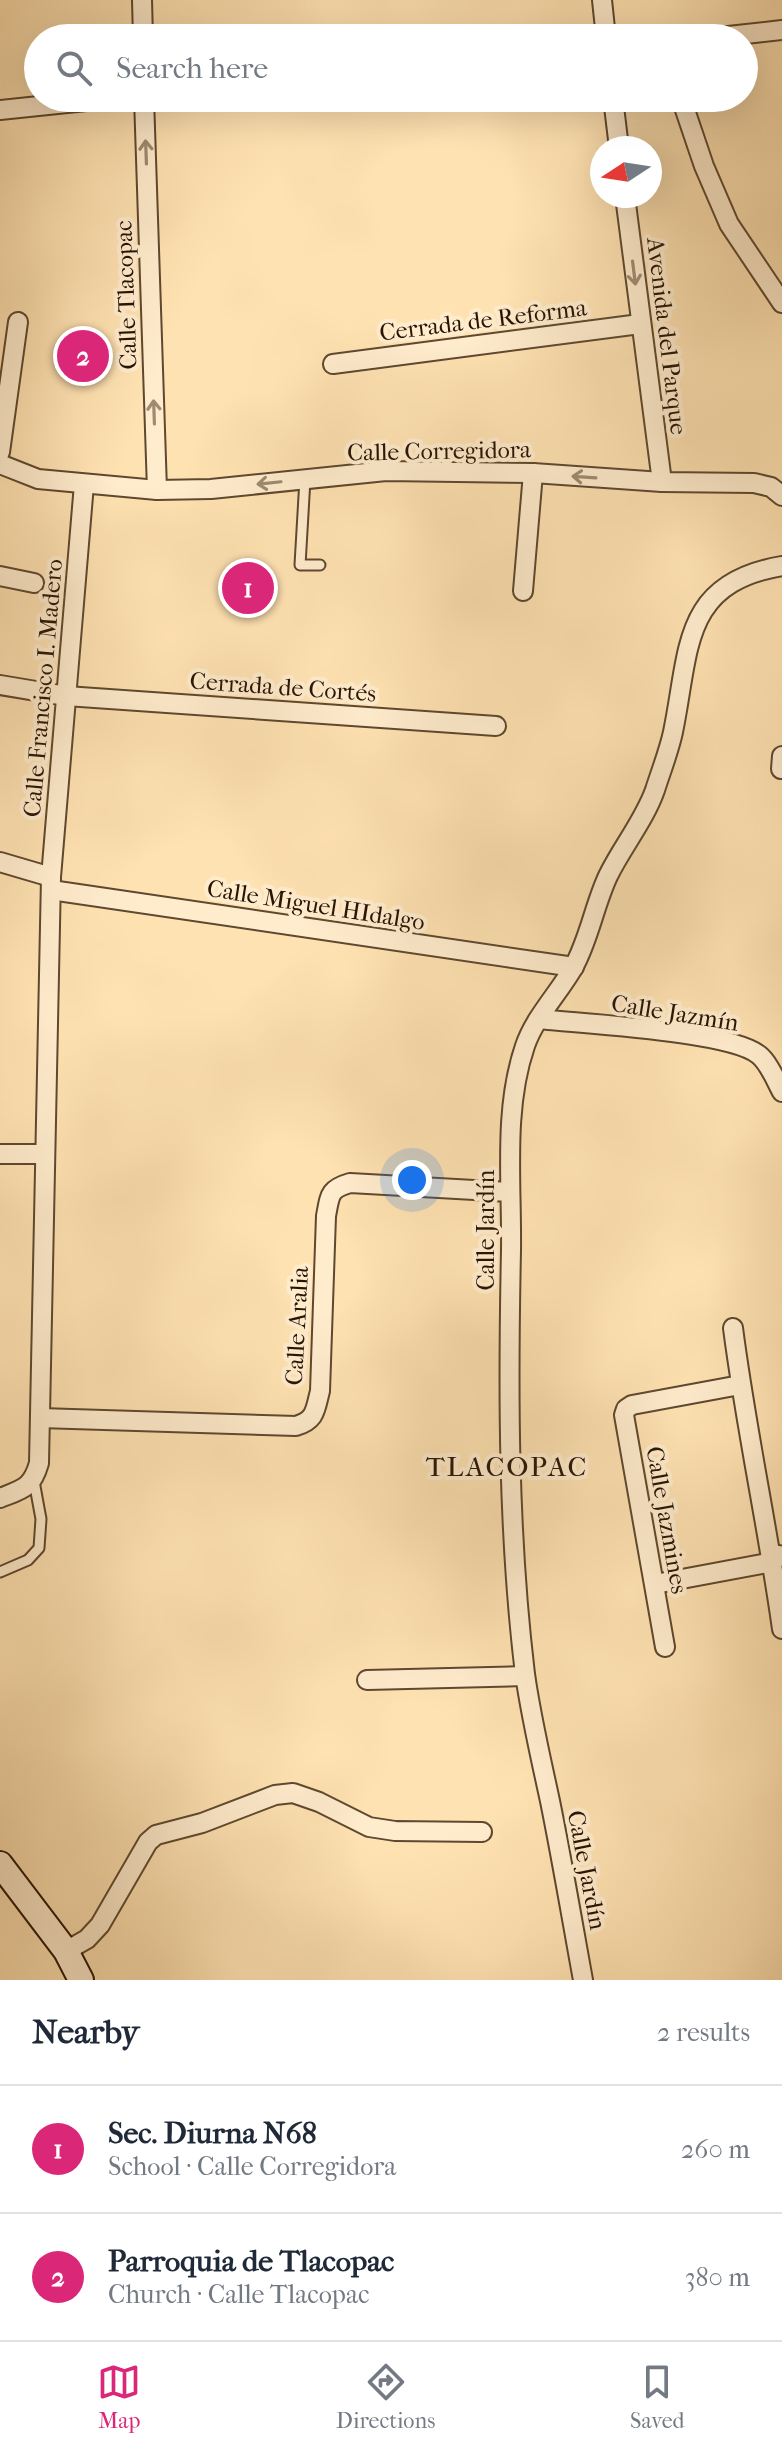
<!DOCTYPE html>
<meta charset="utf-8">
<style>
body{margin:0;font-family:"IM FELL French Canon",serif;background:#f6f6f7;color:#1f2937}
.compass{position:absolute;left:590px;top:136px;width:72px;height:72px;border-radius:50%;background:#fff;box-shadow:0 8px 32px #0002;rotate:258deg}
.you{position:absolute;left:412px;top:1180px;width:28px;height:28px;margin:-20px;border:6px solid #fff;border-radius:50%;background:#1a73e8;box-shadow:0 0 0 12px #1a73e833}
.badge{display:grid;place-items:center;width:52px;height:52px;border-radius:50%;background:#db2777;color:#fff;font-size:26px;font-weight:700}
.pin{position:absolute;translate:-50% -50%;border:4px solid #fff;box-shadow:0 2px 8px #0006}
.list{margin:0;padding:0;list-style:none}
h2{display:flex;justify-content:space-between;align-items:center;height:104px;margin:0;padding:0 32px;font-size:34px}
h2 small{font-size:26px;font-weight:400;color:#747a83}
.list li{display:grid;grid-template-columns:52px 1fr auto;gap:24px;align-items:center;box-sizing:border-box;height:128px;padding:0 32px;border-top:2px solid #e0e1e3}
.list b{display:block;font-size:30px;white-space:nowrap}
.list p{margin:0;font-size:26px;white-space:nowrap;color:#747a83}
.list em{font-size:26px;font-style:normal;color:#747a83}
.icon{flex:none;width:44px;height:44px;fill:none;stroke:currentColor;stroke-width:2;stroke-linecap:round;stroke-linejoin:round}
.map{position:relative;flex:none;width:782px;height:1980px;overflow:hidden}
.search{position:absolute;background:#fff;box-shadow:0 8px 32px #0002;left:24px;right:24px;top:24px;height:88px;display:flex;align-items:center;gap:20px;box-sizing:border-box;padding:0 28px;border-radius:44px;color:#747a83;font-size:30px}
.sheet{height:360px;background:#fff}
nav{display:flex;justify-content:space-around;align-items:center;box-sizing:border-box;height:112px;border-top:2px solid #e0e1e3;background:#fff;font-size:22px;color:#747a83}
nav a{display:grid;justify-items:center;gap:4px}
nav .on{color:#db2777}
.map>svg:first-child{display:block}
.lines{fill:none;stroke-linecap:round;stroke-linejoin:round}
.lane-casing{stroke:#5e482f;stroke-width:13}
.street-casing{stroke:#5e482f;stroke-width:22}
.secondary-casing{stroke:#281403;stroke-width:28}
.lane{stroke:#ffeccd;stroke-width:9}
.street{stroke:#ffeccd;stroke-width:18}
.secondary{stroke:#ffeccd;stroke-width:24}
.oneway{stroke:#9e8b72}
.labels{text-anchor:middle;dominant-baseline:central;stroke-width:8;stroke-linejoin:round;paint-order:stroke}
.street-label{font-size:24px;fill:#281403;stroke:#ffeccd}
.quarter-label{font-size:28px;letter-spacing:2px;fill:#281403;stroke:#ffeccd}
</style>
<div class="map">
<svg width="782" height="1980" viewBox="0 0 782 1980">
<rect width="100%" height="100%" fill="#ffe2b2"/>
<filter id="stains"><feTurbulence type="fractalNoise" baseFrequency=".0025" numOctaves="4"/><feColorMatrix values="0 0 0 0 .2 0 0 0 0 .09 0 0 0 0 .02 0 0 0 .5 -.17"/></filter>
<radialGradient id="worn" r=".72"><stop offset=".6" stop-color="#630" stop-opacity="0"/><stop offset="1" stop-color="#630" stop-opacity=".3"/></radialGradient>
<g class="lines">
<g class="lane-casing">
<g id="lane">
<polyline points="305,479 300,565 320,565"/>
<polyline points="0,1572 28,1560 39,1548 41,1519 34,1481"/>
</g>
</g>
<g class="street-casing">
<g id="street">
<polyline points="142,0 143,38"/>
<polyline points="602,0 606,38"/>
<polyline points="710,38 782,30"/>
<polyline points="144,98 157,490"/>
<polyline points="613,98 619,148"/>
<polyline points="681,98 704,166 729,224 782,303"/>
<polyline points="0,110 115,98"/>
<polyline points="625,196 662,482"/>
<polyline points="333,364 640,324"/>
<polyline points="0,452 18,322"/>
<polyline points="0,464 38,479 157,490 211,489 386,471 533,473 662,482 754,483 771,487 782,496"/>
<polyline points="0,576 34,583"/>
<polyline points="523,591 533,473"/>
<polyline points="0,685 66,696 496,726"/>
<polyline points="781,769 782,756"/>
<polyline points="0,862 51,877"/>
<polyline points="51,890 574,967"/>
<path d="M 539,1019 C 583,1024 730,1031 759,1055 C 769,1063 776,1081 782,1092"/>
<polyline points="0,1154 44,1154"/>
<path d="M 733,1328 C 746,1429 768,1528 782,1629"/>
<path d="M 40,1418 L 296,1426 C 316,1420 315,1410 320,1391 L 326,1216 C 330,1195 329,1189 350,1183 L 510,1192"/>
<path d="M 0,1498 C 23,1489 32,1488 39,1463 L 51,877 L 84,484"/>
<polyline points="655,1584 773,1562 779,1555"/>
<polyline points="665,1647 624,1415 626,1409 632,1405 740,1385"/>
<polyline points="367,1680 525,1676"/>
<polyline points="66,1951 87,1939 100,1925 148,1842 156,1835 202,1823 275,1795 293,1793 319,1802 369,1827 395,1831 482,1832"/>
<path d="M 583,1980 C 572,1920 562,1860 550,1801 C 541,1759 531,1717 525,1674 C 508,1533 508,1392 511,1250 C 512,1183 503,1110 525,1046 C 535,1017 558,994 573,968 C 589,940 594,906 608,876 C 622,847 644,821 655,790 C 661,771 669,751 673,732 C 690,650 681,583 782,566"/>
</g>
</g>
<g class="secondary-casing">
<polyline id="secondary" points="0,1864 66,1951 81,1980"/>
</g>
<use href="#lane" class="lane"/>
<use href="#street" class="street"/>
<use href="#secondary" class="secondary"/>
</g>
<defs><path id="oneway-shaft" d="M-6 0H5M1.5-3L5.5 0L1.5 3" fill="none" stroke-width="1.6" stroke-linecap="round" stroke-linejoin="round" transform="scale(2)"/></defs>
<g class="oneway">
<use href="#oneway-shaft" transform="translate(146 152) rotate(-92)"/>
<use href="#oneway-shaft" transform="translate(634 273) rotate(83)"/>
<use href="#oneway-shaft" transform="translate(154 412) rotate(-92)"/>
<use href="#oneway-shaft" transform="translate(584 477) rotate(-176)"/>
<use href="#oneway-shaft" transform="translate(269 483) rotate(174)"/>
</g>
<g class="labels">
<g class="street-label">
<text transform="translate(126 295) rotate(-92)">Calle Tlacopac</text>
<text transform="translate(483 320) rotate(-7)">Cerrada de Reforma</text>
<text transform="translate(667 336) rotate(83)">Avenida del Parque</text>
<text transform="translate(439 451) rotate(-1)">Calle Corregidora</text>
<text transform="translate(283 687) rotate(4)">Cerrada de Cortés</text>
<text transform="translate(43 688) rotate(-85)">Calle Francisco I. Madero</text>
<text transform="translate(316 905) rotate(9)">Calle Miguel HIdalgo</text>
<text transform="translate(675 1013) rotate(9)">Calle Jazmín</text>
<text transform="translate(486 1230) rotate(-90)">Calle Jardín</text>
<text transform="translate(297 1326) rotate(-87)">Calle Aralia</text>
<text transform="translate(667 1520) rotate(80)">Calle Jazmines</text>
<text transform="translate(587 1870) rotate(79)">Calle Jardín</text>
</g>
<g class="quarter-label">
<text x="507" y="1466">TLACOPAC</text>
</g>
</g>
<rect width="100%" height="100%" filter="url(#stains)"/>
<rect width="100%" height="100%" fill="url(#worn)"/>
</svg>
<svg class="compass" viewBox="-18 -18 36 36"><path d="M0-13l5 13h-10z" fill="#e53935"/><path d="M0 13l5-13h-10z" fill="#747a83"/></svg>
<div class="you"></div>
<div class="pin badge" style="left:248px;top:588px">1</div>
<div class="pin badge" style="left:83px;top:356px">2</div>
<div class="search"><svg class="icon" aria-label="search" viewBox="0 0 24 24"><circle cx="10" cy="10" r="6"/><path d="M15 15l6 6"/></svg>Search here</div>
</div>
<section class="sheet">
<h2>Nearby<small>2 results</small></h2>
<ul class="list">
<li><span class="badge">1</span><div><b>Sec. Diurna N68</b><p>School · Calle Corregidora</p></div><em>260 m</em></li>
<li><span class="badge">2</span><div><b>Parroquia de Tlacopac</b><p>Church · Calle Tlacopac</p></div><em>380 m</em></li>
</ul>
</section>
<nav>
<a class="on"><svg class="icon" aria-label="map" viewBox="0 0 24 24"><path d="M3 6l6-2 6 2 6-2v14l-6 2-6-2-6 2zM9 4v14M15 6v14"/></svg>Map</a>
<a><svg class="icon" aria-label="directions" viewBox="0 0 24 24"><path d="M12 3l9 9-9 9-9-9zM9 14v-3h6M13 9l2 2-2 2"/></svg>Directions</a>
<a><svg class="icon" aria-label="saved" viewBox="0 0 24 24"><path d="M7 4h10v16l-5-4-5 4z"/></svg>Saved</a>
</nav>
